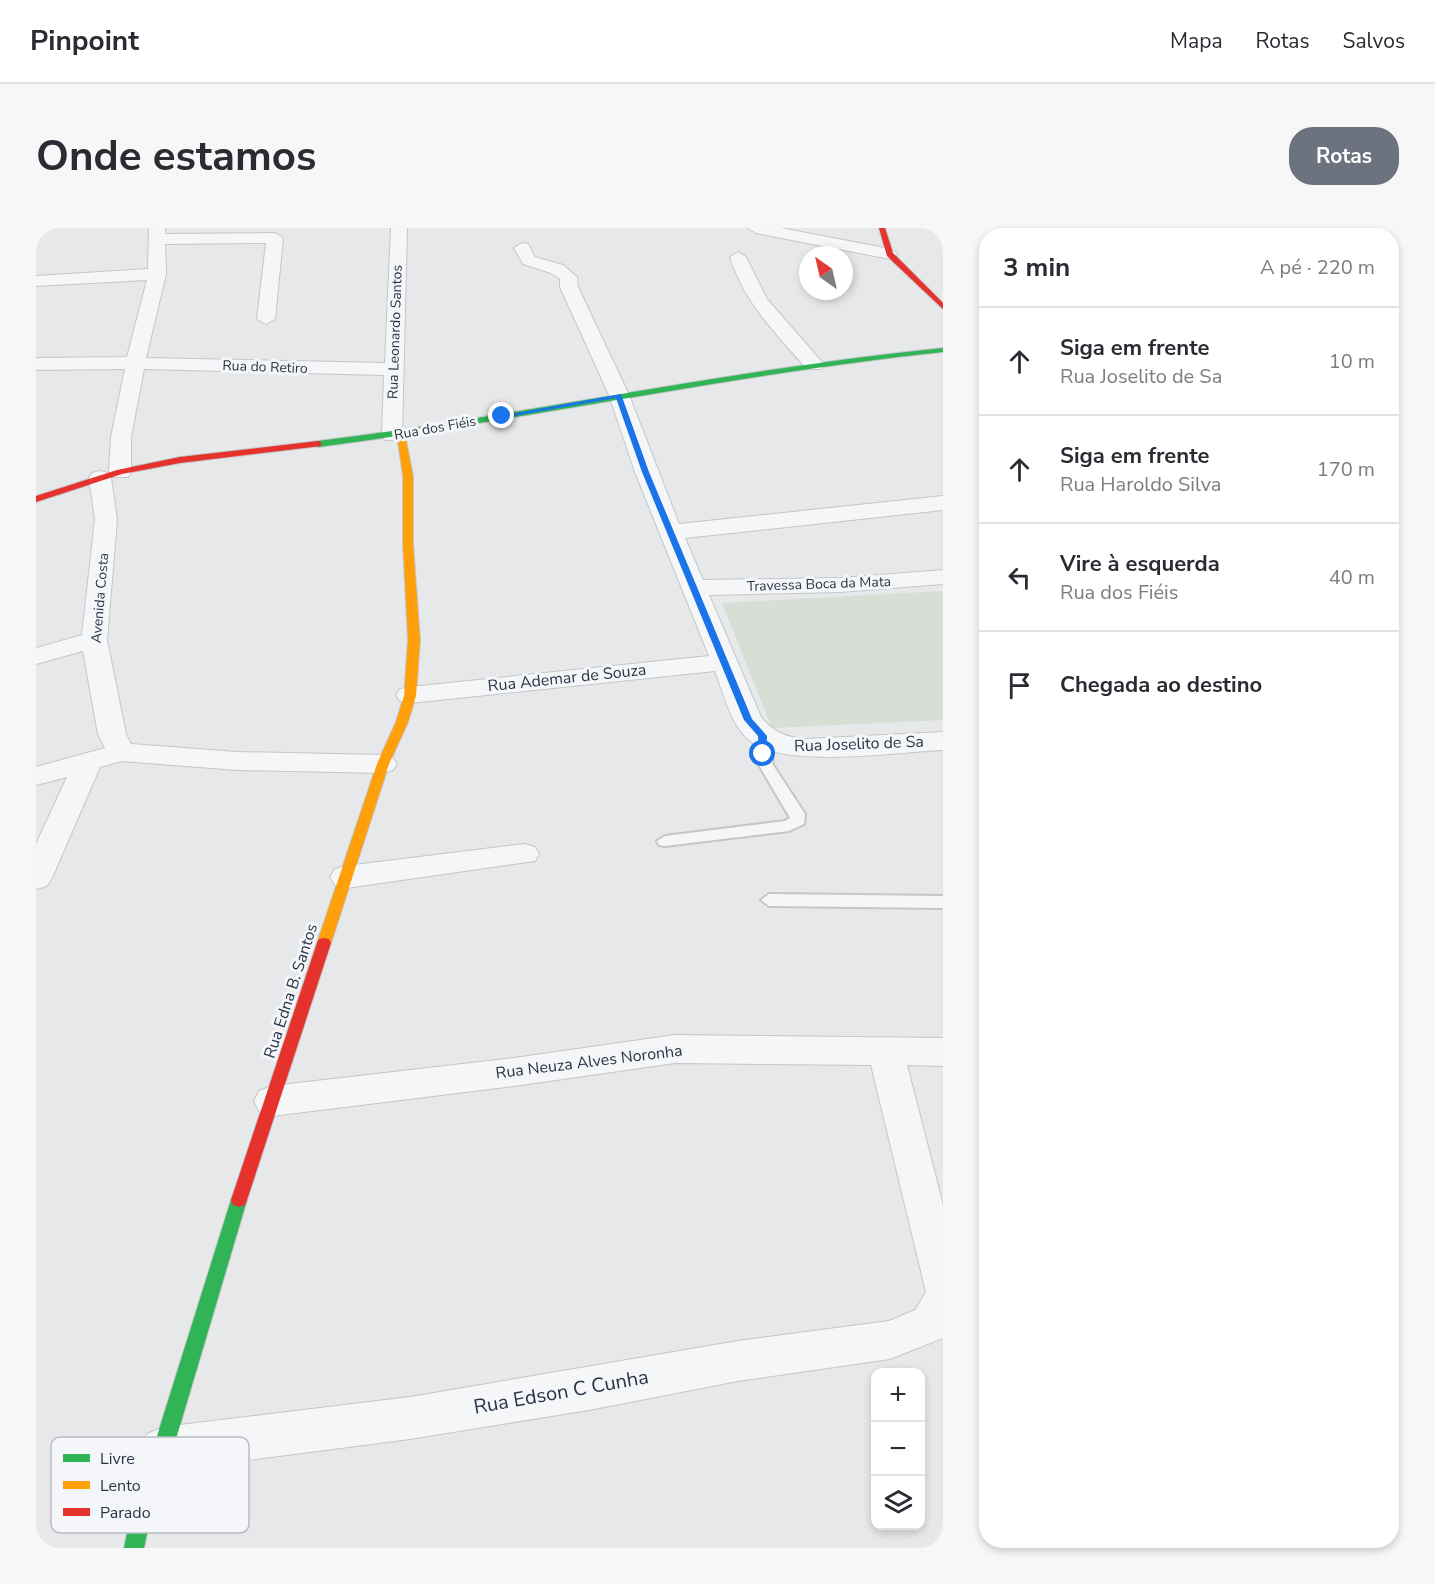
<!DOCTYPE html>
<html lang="pt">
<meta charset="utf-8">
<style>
body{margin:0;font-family:"Nunito Sans",sans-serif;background:#f7f7f7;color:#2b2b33}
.controls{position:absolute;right:18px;bottom:18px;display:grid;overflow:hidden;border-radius:12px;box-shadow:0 3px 9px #0003}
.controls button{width:54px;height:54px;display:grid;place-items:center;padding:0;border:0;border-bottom:2px solid #e1e1e2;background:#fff;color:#2b2b33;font:30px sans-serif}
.compass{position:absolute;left:763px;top:18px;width:54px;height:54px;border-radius:50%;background:#fff;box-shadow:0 3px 9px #0003;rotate:326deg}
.stop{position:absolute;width:18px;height:18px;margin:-14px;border:4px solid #1a73e8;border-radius:50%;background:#fff}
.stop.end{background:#1a73e8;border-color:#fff;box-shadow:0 2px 6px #0008}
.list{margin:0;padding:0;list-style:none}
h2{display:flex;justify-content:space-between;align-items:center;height:78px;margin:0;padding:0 24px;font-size:26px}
h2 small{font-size:20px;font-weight:400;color:#7c7c81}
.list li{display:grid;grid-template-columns:39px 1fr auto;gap:18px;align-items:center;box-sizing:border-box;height:108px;padding:0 24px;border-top:2px solid #e1e1e2}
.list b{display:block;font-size:22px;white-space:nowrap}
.list p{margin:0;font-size:20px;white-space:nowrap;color:#7c7c81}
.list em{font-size:20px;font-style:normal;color:#7c7c81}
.icon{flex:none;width:33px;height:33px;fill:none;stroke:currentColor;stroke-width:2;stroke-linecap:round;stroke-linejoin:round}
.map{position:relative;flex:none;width:907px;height:1320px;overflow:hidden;border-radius:24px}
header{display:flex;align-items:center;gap:36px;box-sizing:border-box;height:84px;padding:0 30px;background:#fff;border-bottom:2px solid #e1e1e2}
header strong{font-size:28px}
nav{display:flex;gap:33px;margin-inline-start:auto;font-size:21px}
.intro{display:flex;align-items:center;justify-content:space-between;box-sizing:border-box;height:144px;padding:0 36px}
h1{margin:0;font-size:42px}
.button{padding:15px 27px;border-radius:24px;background:#6c737f;color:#fff;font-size:21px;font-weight:700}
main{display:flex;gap:36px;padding:0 36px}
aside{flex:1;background:#fff;border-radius:24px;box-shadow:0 3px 9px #0003}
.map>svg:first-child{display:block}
.green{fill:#d6ded6}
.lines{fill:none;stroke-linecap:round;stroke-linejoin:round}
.lane-casing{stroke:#c4c6c8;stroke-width:4}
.street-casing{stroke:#c4c6c8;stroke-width:2}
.fast-casing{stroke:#c4c6c8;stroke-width:2}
.slow-casing{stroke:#c4c6c8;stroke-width:2}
.jam-casing{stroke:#c4c6c8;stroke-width:2}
.lane{fill:#f5f6f7;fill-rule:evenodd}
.street{fill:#f5f6f7;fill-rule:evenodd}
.fast{fill:#30b455;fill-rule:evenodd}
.slow{fill:#ff9f0a;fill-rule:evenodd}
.jam{fill:#e5322d;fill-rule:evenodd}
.route{fill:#1a73e8}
.labels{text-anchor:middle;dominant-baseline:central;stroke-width:6;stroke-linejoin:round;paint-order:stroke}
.far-street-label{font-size:14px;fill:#2b3445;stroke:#f4f6f9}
.street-label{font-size:16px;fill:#2b3445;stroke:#f4f6f9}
.near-street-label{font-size:20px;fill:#2b3445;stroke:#f4f6f9}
.key{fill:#f4f6f9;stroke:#b8bcc3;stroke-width:1.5}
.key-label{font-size:16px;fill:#2b3445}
</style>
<header>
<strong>Pinpoint</strong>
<nav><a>Mapa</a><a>Rotas</a><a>Salvos</a></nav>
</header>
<div class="intro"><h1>Onde estamos</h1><a class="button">Rotas</a></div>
<main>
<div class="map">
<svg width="907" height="1320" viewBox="0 0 907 1320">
<rect width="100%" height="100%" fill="#e6e8ea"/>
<polygon class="green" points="907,363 907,492 736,500 686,375"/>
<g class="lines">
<g class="lane-casing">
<g id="lane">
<polygon points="726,503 733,508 737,537 769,586 768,596 753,603 629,618 623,617 621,613 629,608 749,593 754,590 723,537 719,508"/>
<polygon points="733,666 907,668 907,680 733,678 725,672"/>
</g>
</g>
<g class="street-casing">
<g id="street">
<polygon points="113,0 129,0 129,6 239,5 247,10 239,91 230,96 221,91 230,15 129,16 130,46 110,130 349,135 355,0 371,0 366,208 363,212 349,212 346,208 348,147 108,141 95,209 95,244 92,249 76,249 73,244 75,209 89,141 0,142 0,130 91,129 111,52 0,58 0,48 112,41"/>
<polygon points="712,0 745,0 854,21 862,26 854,31 720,5"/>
<path d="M 486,15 L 492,16 L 499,29 L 527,37 L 541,49 L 542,59 L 593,167 L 643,296 L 907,268 L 907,282 L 649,310 L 667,352 L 805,350 L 907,342 L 907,356 L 805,364 L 673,367 L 725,489 C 738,504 749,509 769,511 L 907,504 L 907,522 C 861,524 755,540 717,515 C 695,500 688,466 679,443 L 374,475 L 364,473 L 360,467 L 364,461 L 374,459 L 673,428 L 599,244 L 573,167 L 524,59 L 524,51 L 515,45 L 487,36 L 478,20 Z"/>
<path d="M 702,24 L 710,29 L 731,71 L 785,133 L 788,137 L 785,141 L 771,141 C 740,106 708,74 694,29 Z"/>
<polygon points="64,243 72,245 75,250 81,291 71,412 90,506 95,516 201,524 347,527 357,530 361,536 357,542 347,545 201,542 86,533 64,539 16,650 11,658 0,661 0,616 31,549 0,557 0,539 69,520 62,506 47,423 0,436 0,420 46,407 59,291 53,250 56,245"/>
<polygon points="488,616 499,619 503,626 499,633 310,660 299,657 294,649 299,641 310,638"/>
<polygon points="639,807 907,810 907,838 871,837 907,977 907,1110 854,1131 702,1153 553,1182 374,1211 127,1243 111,1236 105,1221 111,1206 127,1199 374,1169 702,1113 853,1093 879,1082 890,1064 835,837 639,835 478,858 236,888 223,883 218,873 223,863 236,858 478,830"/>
</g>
</g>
<g class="fast-casing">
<g id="fast">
<path d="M 907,120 L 907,124 C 697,146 491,192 282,219 L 277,216 L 282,213 C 491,187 697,141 907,120 Z"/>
<polygon points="203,965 209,967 211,972 137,1221 117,1276 108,1320 88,1320 97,1276 117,1221 195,972 197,967"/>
</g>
</g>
<g class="slow-casing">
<polygon id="slow" points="365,204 369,207 377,248 377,316 384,412 380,468 372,494 353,536 295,715 293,719 283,719 281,715 341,536 360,494 368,468 372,412 367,316 367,248 361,207"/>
</g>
<g class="jam-casing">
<g id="jam">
<polygon points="843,0 849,0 857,25 907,75 907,81 851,28"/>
<polygon points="282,213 285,214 285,218 144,235 86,246 0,274 0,268 81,242 144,229"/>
<polygon points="288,710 293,711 295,715 211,972 209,977 203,979 197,977 195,972 281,715 283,711"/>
</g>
</g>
<use href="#lane" class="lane"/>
<use href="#street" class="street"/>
<use href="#fast" class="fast"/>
<use href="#slow" class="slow"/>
<use href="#jam" class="jam"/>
</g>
<polygon class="route" points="585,166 613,244 716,491 731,508 730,528 723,526 722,508 708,492 606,244 580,170 466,190 463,188"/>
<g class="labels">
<g class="far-street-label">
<text transform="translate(359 104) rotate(-88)">Rua Leonardo Santos</text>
<text transform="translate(229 139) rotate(2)">Rua do Retiro</text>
<text transform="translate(399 200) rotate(-10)">Rua dos Fiéis</text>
<text transform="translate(783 356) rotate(-2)">Travessa Boca da Mata</text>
<text transform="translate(64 370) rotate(-85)">Avenida Costa</text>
</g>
<g class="street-label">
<text transform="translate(531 450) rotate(-6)">Rua Ademar de Souza</text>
<text transform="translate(823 516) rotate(-2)">Rua Joselito de Sa</text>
<text transform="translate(255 763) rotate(-72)">Rua Edna B. Santos</text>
<text transform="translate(553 834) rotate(-7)">Rua Neuza Alves Noronha</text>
</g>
<g class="near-street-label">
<text transform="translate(525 1164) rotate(-10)">Rua Edson C Cunha</text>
</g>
</g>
<rect x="15" y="1209" width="198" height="96" rx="9" class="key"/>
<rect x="27" y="1226" width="27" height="8" fill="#30b455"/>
<rect x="27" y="1253" width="27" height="8" fill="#ff9f0a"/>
<rect x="27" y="1280" width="27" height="8" fill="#e5322d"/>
<g class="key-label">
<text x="64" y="1236">Livre</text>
<text x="64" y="1263">Lento</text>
<text x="64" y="1290">Parado</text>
</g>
</svg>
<div class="controls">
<button>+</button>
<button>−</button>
<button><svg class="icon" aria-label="layers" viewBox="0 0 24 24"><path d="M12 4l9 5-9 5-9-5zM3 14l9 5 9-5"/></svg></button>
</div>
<svg class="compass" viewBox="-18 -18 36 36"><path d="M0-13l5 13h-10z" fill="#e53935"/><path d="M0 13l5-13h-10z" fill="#7c7c81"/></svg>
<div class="stop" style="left:727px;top:526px"></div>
<div class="stop end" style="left:466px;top:188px"></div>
</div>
<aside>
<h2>3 min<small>A pé · 220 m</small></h2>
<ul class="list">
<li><svg class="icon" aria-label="ahead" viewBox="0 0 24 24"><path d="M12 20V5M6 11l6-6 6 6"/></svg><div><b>Siga em frente</b><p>Rua Joselito de Sa</p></div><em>10 m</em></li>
<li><svg class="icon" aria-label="ahead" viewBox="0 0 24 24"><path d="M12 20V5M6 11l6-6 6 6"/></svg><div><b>Siga em frente</b><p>Rua Haroldo Silva</p></div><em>170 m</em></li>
<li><svg class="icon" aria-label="left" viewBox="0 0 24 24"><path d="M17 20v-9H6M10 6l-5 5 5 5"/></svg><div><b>Vire à esquerda</b><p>Rua dos Fiéis</p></div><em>40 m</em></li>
<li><svg class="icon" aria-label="arrive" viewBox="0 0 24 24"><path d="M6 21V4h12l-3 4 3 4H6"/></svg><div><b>Chegada ao destino</b></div></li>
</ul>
</aside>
</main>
